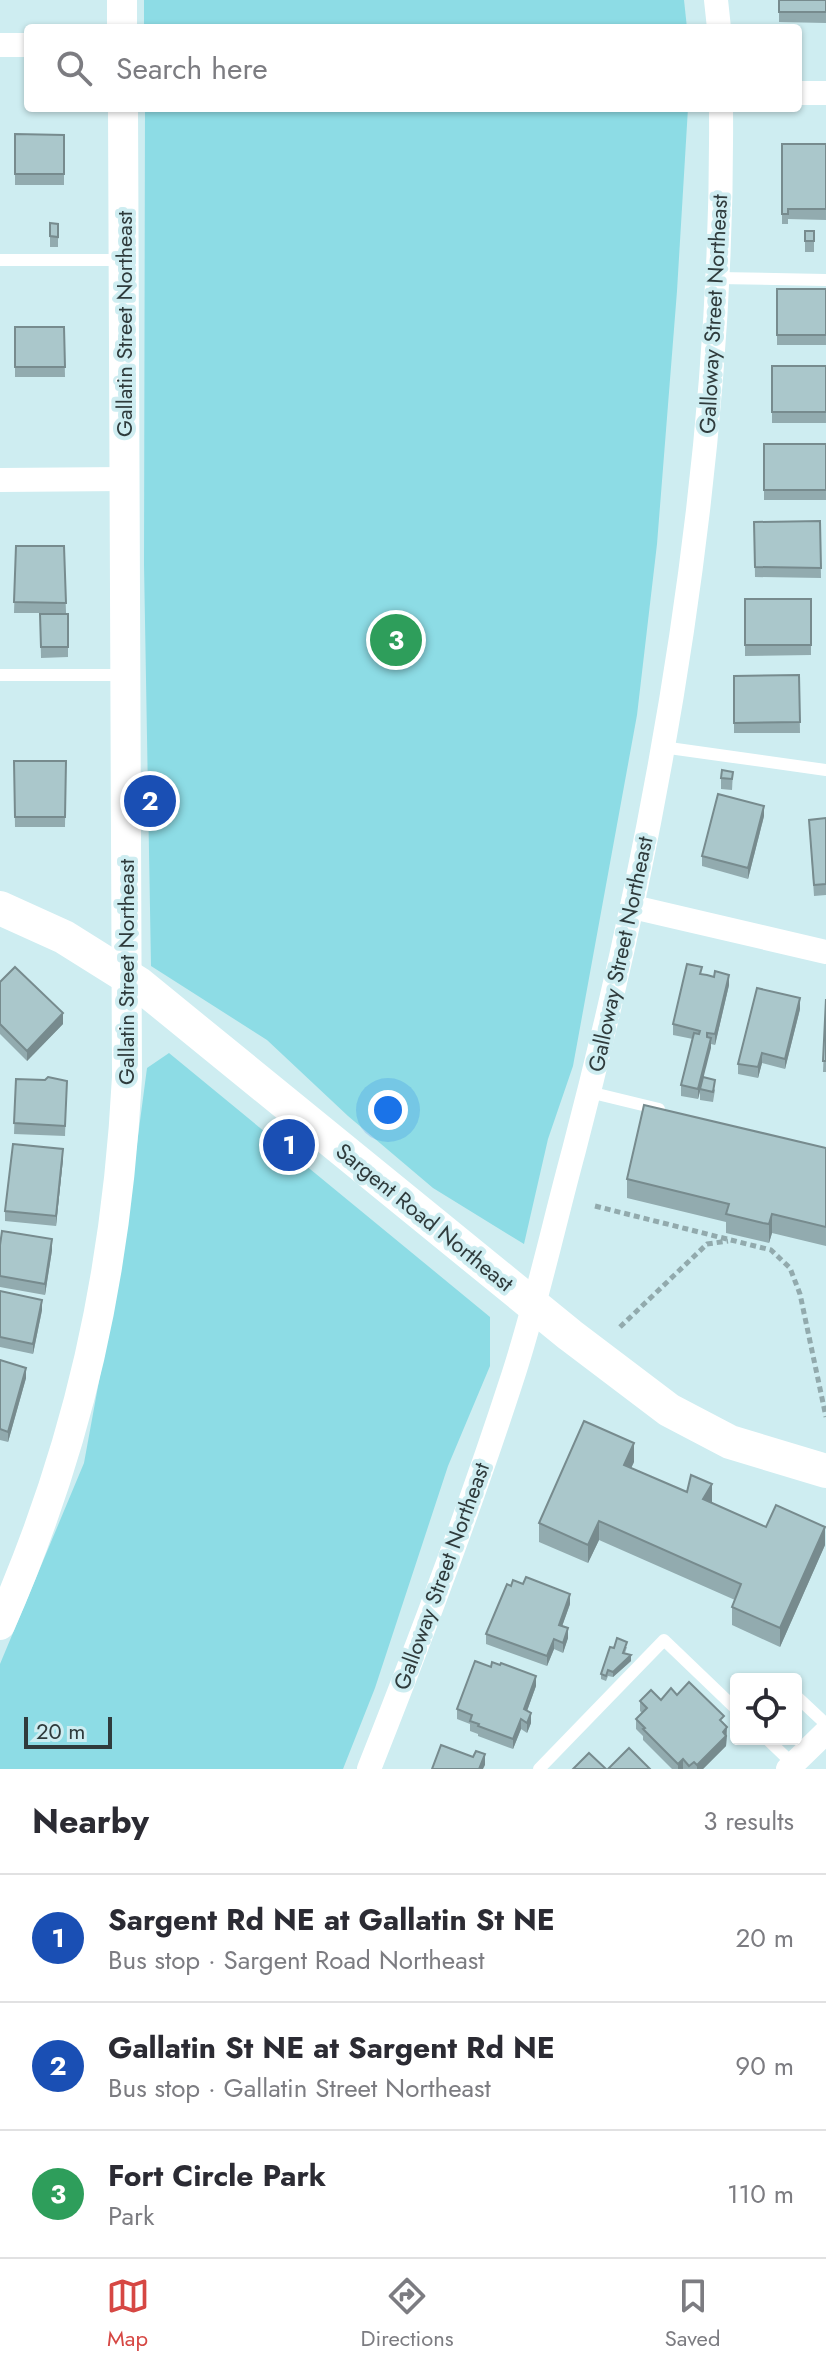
<!DOCTYPE html>
<meta charset="utf-8">
<style>
body{margin:0;font-family:Jost,sans-serif;background:#f2f2f3;color:#2b2b33}
.controls{position:absolute;right:24px;bottom:24px;display:grid;overflow:hidden;border-radius:8px;box-shadow:0 2px 6px #0004}
.controls button{width:72px;height:72px;display:grid;place-items:center;padding:0;border:0;border-bottom:2px solid #e1e1e2;background:#fff;color:#2b2b33;font:40px sans-serif}
.scale{position:absolute;left:24px;bottom:20px;width:88px;box-sizing:border-box;padding-left:8px;border:4px solid #2f3b3c;border-top:0;font-size:22px;line-height:28px;white-space:nowrap;color:#2f3b3c;-webkit-text-stroke:6px #ceedf1;paint-order:stroke}
.you{position:absolute;left:388px;top:1110px;width:28px;height:28px;margin:-20px;border:6px solid #fff;border-radius:50%;background:#1a73e8;box-shadow:0 0 0 12px #1a73e833}
.badge{display:grid;place-items:center;width:52px;height:52px;border-radius:50%;background:#d64743;color:#fff;font-size:26px;font-weight:700}
.pin{position:absolute;translate:-50% -50%;border:4px solid #fff;box-shadow:0 2px 8px #0006}
.list{margin:0;padding:0;list-style:none}
h2{display:flex;justify-content:space-between;align-items:center;height:104px;margin:0;padding:0 32px;font-size:34px}
h2 small{font-size:26px;font-weight:400;color:#7c7c81}
.list li{display:grid;grid-template-columns:52px 1fr auto;gap:24px;align-items:center;box-sizing:border-box;height:128px;padding:0 32px;border-top:2px solid #e1e1e2}
.list b{display:block;font-size:30px;white-space:nowrap}
.list p{margin:0;font-size:26px;white-space:nowrap;color:#7c7c81}
.list em{font-size:26px;font-style:normal;color:#7c7c81}
.icon{flex:none;width:44px;height:44px;fill:none;stroke:currentColor;stroke-width:2;stroke-linecap:round;stroke-linejoin:round}
.map{position:relative;flex:none;width:826px;height:1769px;overflow:hidden}
.search{position:absolute;background:#fff;box-shadow:0 2px 6px #0004;left:24px;right:24px;top:24px;height:88px;display:flex;align-items:center;gap:20px;box-sizing:border-box;padding:0 28px;border-radius:8px;color:#7c7c81;font-size:30px}
.sheet{height:488px;background:#fff}
nav{display:flex;justify-content:space-around;align-items:center;box-sizing:border-box;height:112px;border-top:2px solid #e1e1e2;background:#fff;font-size:22px;color:#7c7c81}
nav a{display:grid;justify-items:center;gap:4px}
nav .on{color:#d64743}
.map>svg:first-child{display:block}
.green{fill:#8ddce5}
.lines{fill:none;stroke-linecap:round;stroke-linejoin:round}
.path{stroke:#92aaad;stroke-width:5;stroke-dasharray:6 4;stroke-linecap:butt}
.service{stroke:#fff;stroke-width:12}
.minor{stroke:#fff;stroke-width:24}
.tertiary{stroke:#fff;stroke-width:30}
.secondary{stroke:#fff;stroke-width:34}
.wall{fill:#92abaf}
.shaded-wall{fill:#778b8e}
.building{fill:#aac7cb;stroke:#778b8e;stroke-width:2}
.labels{text-anchor:middle;dominant-baseline:central;stroke-width:8;stroke-linejoin:round;paint-order:stroke}
.street-label{font-size:22px;fill:#2f3b3c;stroke:#ceedf1}
</style>
<div class="map">
<svg width="826" height="1769" viewBox="0 0 826 1769">
<rect width="100%" height="100%" fill="#ceedf1"/>
<g class="green">
<polygon points="144,0 684,0 687,28 144,28"/>
<polygon points="145,108 688,108 677,291 657,544 637,715 573,1066 548,1139 524,1244 433,1188 348,1116 267,1040 151,966 144,564"/>
<polygon points="169,1053 490,1317 490,1366 448,1466 375,1688 343,1769 0,1769 0,1664 84,1463 123,1250 147,1068"/>
</g>
<g class="lines">
<g class="path">
<polyline points="595,1206 771,1250 790,1268 800,1294 826,1417"/>
<polyline points="620,1327 707,1244 728,1241"/>
</g>
<g class="service">
<polyline points="0,260 125,260"/>
<polyline points="718,278 826,280"/>
<polyline points="0,675 125,675"/>
<polyline points="662,747 826,770"/>
<polyline points="589,1092 659,1109"/>
<polyline points="796,1696 826,1724"/>
<polyline points="767,1739 793,1764"/>
<polyline points="539,1769 664,1640 736,1709"/>
</g>
<g class="minor">
<polyline points="716,0 719,28"/>
<polyline points="0,45 28,45"/>
<polyline points="798,93 826,93"/>
<polyline points="0,480 125,479"/>
<polyline points="633,907 826,952"/>
<path d="M 369,1769 C 419,1643 469,1511 511,1382 C 536,1307 553,1227 574,1150 C 662,814 724,456 721,108"/>
<polyline points="788,1769 826,1732"/>
</g>
<g class="tertiary">
<polyline points="122,28 122,0"/>
<path d="M 0,1625 C 79,1446 117,1273 127,1077 L 123,108"/>
</g>
<polyline class="secondary" points="0,908 64,937 139,984 570,1335 669,1410 730,1442 826,1471"/>
</g>
<g class="wall">
<polygon points="779,0 826,0 826,23 779,22"/>
<polygon points="15,134 64,135 64,185 15,185"/>
<polygon points="782,144 826,144 826,220 788,219 788,224 782,224"/>
<polygon points="50,223 58,224 58,247 50,247"/>
<rect x="805" y="231" width="9" height="21"/>
<rect x="777" y="289" width="49" height="56"/>
<polygon points="15,327 64,327 65,377 15,377"/>
<rect x="772" y="366" width="54" height="57"/>
<rect x="764" y="444" width="62" height="56"/>
<polygon points="820,521 821,578 755,577 754,522"/>
<polygon points="16,546 64,546 66,613 14,613"/>
<polygon points="745,599 811,599 811,655 745,656"/>
<polygon points="40,614 68,614 68,657 41,658"/>
<polygon points="799,675 800,733 734,733 734,676"/>
<polygon points="14,761 66,761 65,827 15,827"/>
<polygon points="733,772 732,790 721,789 721,778"/>
<polygon points="764,816 748,879 702,866 702,856"/>
<polygon points="826,818 826,895 814,896 809,820"/>
<polygon points="702,974 729,985 715,1045 711,1044 703,1077 715,1090 713,1102 700,1100 700,1091 698,1099 681,1096 681,1085 693,1039 673,1035 673,1024"/>
<polygon points="0,982 63,1024 27,1061 0,1034"/>
<polygon points="826,999 826,1072 823,1072"/>
<polygon points="800,1009 785,1069 762,1063 758,1078 738,1074 738,1064"/>
<polygon points="16,1079 67,1081 65,1136 14,1134"/>
<polygon points="826,1148 826,1246 772,1233 769,1243 726,1233 726,1222 627,1198 627,1179"/>
<polygon points="63,1159 56,1226 5,1221 5,1211"/>
<polygon points="0,1245 52,1250 45,1295 0,1287"/>
<polygon points="0,1291 42,1310 33,1354 0,1347"/>
<polygon points="0,1360 26,1378 8,1442 0,1440"/>
<polygon points="634,1462 631,1468 712,1503 766,1527 825,1545 780,1647 732,1625 732,1607 735,1600 599,1540 588,1563 539,1542 539,1523"/>
<polygon points="570,1604 562,1626 568,1638 563,1653 554,1649 547,1666 486,1644 486,1634"/>
<polygon points="627,1647 625,1653 631,1661 613,1677 608,1676 606,1681 601,1679 601,1674 614,1648"/>
<polygon points="536,1686 527,1711 531,1723 527,1733 521,1729 513,1749 478,1736 478,1734 470,1731 470,1724 457,1719 457,1709"/>
<polygon points="677,1695 724,1723 727,1737 726,1746 703,1769 672,1769 643,1740 643,1736 636,1729 636,1719 642,1713 640,1711 640,1701 661,1700"/>
</g>
<g class="shaded-wall">
<polygon points="764,806 764,816 748,879 748,868"/>
<polygon points="729,975 729,985 715,1045 715,1034"/>
<polygon points="800,998 800,1009 785,1069 785,1059"/>
<polygon points="63,1013 63,1024 27,1061 27,1051"/>
<polygon points="711,1038 711,1048 698,1099 698,1089"/>
<polygon points="762,1053 762,1063 758,1078 758,1067"/>
<polygon points="63,1149 63,1159 56,1226 56,1216"/>
<polygon points="772,1214 772,1233 769,1243 769,1224"/>
<polygon points="52,1239 52,1250 45,1295 45,1284"/>
<polygon points="42,1300 42,1310 33,1354 33,1344"/>
<polygon points="26,1368 26,1378 8,1442 8,1432"/>
<polygon points="634,1443 634,1462 624,1483 624,1465"/>
<polygon points="712,1484 712,1503 703,1499"/>
<polygon points="599,1521 599,1540 588,1563 588,1545"/>
<polygon points="825,1527 825,1545 780,1647 780,1628"/>
<polygon points="570,1594 570,1604 559,1635 559,1625"/>
<polygon points="568,1628 568,1638 563,1653 563,1643"/>
<polygon points="554,1639 554,1649 547,1666 547,1656"/>
<polygon points="631,1655 631,1661 613,1677 613,1672"/>
<polygon points="536,1676 536,1686 524,1719 524,1709"/>
<polygon points="531,1713 531,1723 527,1733 527,1723"/>
<polygon points="521,1719 521,1729 513,1749 513,1739"/>
<polygon points="727,1727 726,1746 703,1769 697,1769 697,1765"/>
<polygon points="485,1754 485,1765 483,1769 479,1769"/>
<polygon points="683,1759 683,1769 678,1769 678,1764"/>
</g>
<g class="building">
<rect x="779" y="0" width="47" height="12"/>
<polygon points="15,134 64,135 64,174 15,174"/>
<polygon points="782,144 826,144 826,209 788,209 788,214 782,214"/>
<polygon points="50,223 58,224 58,237 50,236"/>
<rect x="805" y="231" width="9" height="10"/>
<rect x="777" y="289" width="49" height="46"/>
<polygon points="15,327 64,327 65,367 15,367"/>
<rect x="772" y="366" width="54" height="46"/>
<rect x="764" y="444" width="62" height="46"/>
<polygon points="820,521 821,568 755,567 754,522"/>
<polygon points="16,546 64,546 66,603 14,602"/>
<rect x="745" y="599" width="66" height="46"/>
<polygon points="40,614 68,614 68,647 41,647"/>
<polygon points="799,675 800,722 734,723 734,676"/>
<polygon points="14,761 66,761 65,817 15,817"/>
<polygon points="722,770 733,772 732,779 721,778"/>
<polygon points="718,794 764,806 748,868 702,856"/>
<polygon points="826,818 826,884 814,885 809,820"/>
<polygon points="687,964 702,967 700,974 707,975 714,977 715,971 729,975 715,1034 707,1033 707,1037 711,1038 698,1089 681,1085 694,1033 699,1034 700,1031 673,1024"/>
<polygon points="15,967 63,1013 27,1051 0,1024 0,982"/>
<polygon points="757,988 800,998 785,1059 762,1053 758,1067 738,1064"/>
<polygon points="826,999 826,1061 823,1061"/>
<polygon points="48,1077 67,1081 65,1126 14,1123 16,1079 45,1080"/>
<polygon points="703,1077 715,1080 713,1092 700,1089"/>
<polygon points="644,1105 826,1148 826,1227 772,1214 769,1224 763,1223 726,1214 729,1204 627,1179"/>
<polygon points="13,1144 63,1149 56,1216 5,1211"/>
<polygon points="2,1231 52,1239 45,1284 0,1276 0,1245"/>
<polygon points="0,1291 42,1300 33,1344 0,1337"/>
<polygon points="0,1360 26,1368 8,1432 0,1429"/>
<polygon points="584,1421 634,1443 624,1465 687,1492 691,1475 712,1484 703,1499 766,1527 776,1505 825,1527 780,1628 732,1607 741,1584 599,1521 588,1545 539,1523"/>
<polygon points="526,1577 570,1594 559,1625 568,1628 563,1643 554,1639 547,1656 486,1634 507,1584 511,1586 513,1580 523,1584"/>
<polygon points="617,1638 627,1642 623,1653 631,1655 613,1672 608,1670 606,1676 601,1674 610,1647 614,1648"/>
<polygon points="475,1661 491,1667 492,1662 500,1665 501,1663 536,1676 524,1709 531,1713 527,1723 521,1719 513,1739 478,1726 479,1724 470,1721 472,1715 457,1709"/>
<polygon points="689,1682 724,1716 720,1720 727,1727 723,1732 726,1736 697,1765 694,1762 689,1766 683,1759 678,1764 643,1729 645,1728 636,1719 647,1708 640,1701 651,1690 661,1700 671,1688 677,1695"/>
<polygon points="441,1745 473,1757 476,1751 485,1754 479,1769 432,1769"/>
<polygon points="629,1748 650,1769 608,1769"/>
<polygon points="589,1753 606,1769 573,1769"/>
</g>
<g class="labels">
<g class="street-label">
<text transform="translate(713 314) rotate(-87)">Galloway Street Northeast</text>
<text transform="translate(124 324) rotate(-90)">Gallatin Street Northeast</text>
<text transform="translate(620 954) rotate(-78)">Galloway Street Northeast</text>
<text transform="translate(126 972) rotate(-90)">Gallatin Street Northeast</text>
<text transform="translate(425 1217) rotate(39)">Sargent Road Northeast</text>
<text transform="translate(441 1576) rotate(-70)">Galloway Street Northeast</text>
</g>
</g>
</svg>
<div class="controls">
<button><svg class="icon" aria-label="locate" viewBox="0 0 24 24"><circle cx="12" cy="12" r="6"/><path d="M12 2v4M12 18v4M2 12h4M18 12h4"/></svg></button>
</div>
<div class="scale">20 m</div>
<div class="you"></div>
<div class="pin badge" style="left:289px;top:1145px;background:#1a4fb4">1</div>
<div class="pin badge" style="left:150px;top:801px;background:#1a4fb4">2</div>
<div class="pin badge" style="left:396px;top:640px;background:#2e9e5b">3</div>
<div class="search"><svg class="icon" aria-label="search" viewBox="0 0 24 24"><circle cx="10" cy="10" r="6"/><path d="M15 15l6 6"/></svg>Search here</div>
</div>
<section class="sheet">
<h2>Nearby<small>3 results</small></h2>
<ul class="list">
<li><span class="badge" style="background:#1a4fb4">1</span><div><b>Sargent Rd NE at Gallatin St NE</b><p>Bus stop · Sargent Road Northeast</p></div><em>20 m</em></li>
<li><span class="badge" style="background:#1a4fb4">2</span><div><b>Gallatin St NE at Sargent Rd NE</b><p>Bus stop · Gallatin Street Northeast</p></div><em>90 m</em></li>
<li><span class="badge" style="background:#2e9e5b">3</span><div><b>Fort Circle Park</b><p>Park</p></div><em>110 m</em></li>
</ul>
</section>
<nav>
<a class="on"><svg class="icon" aria-label="map" viewBox="0 0 24 24"><path d="M3 6l6-2 6 2 6-2v14l-6 2-6-2-6 2zM9 4v14M15 6v14"/></svg>Map</a>
<a><svg class="icon" aria-label="directions" viewBox="0 0 24 24"><path d="M12 3l9 9-9 9-9-9zM9 14v-3h6M13 9l2 2-2 2"/></svg>Directions</a>
<a><svg class="icon" aria-label="saved" viewBox="0 0 24 24"><path d="M7 4h10v16l-5-4-5 4z"/></svg>Saved</a>
</nav>
